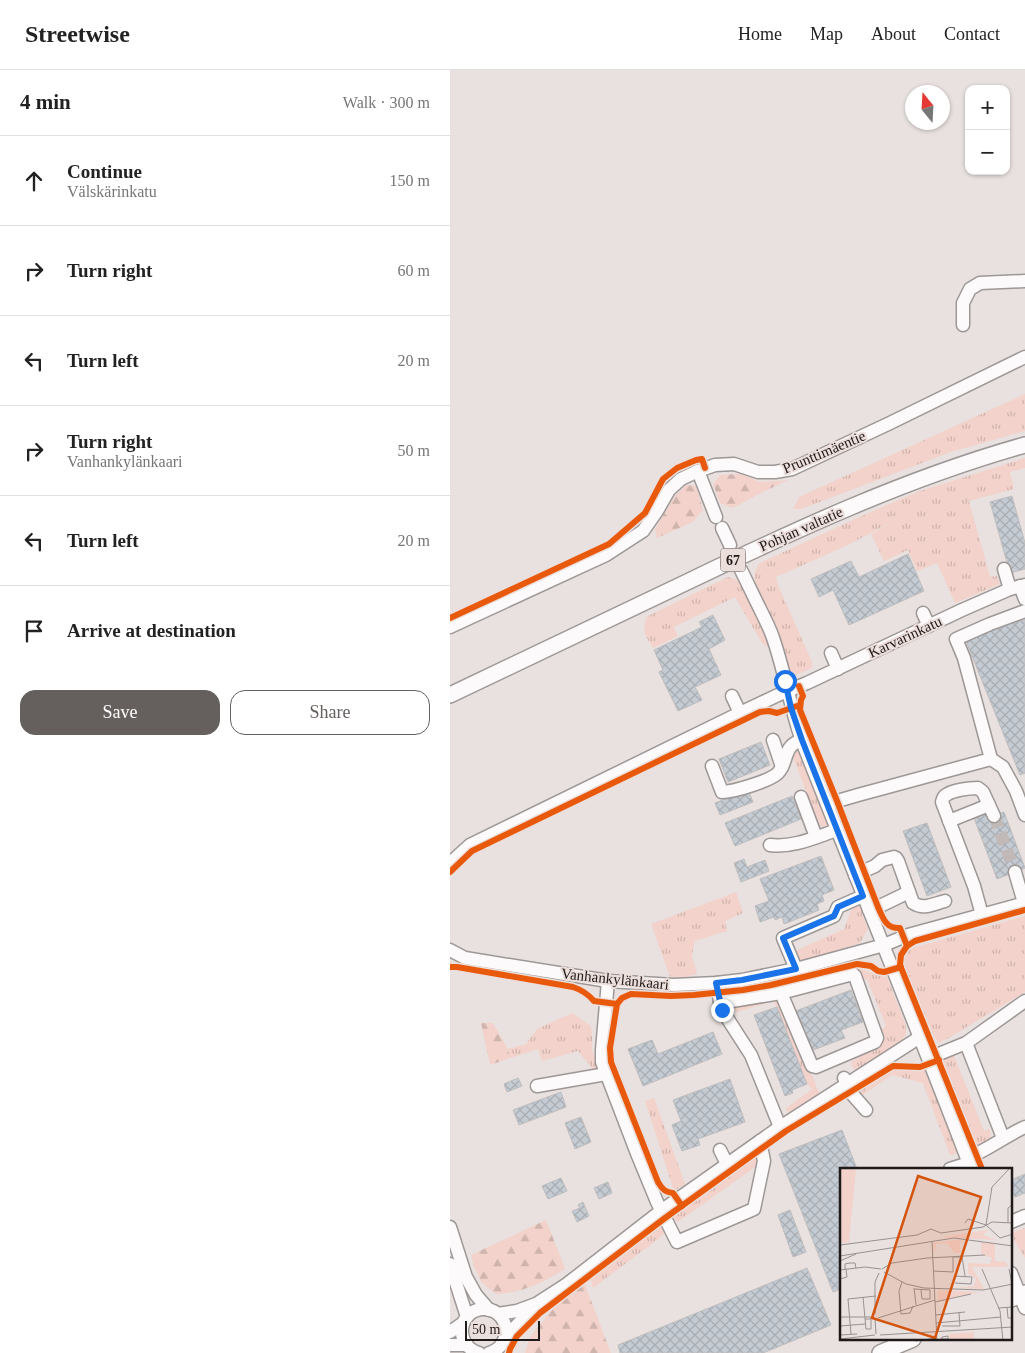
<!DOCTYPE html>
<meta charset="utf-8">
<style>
body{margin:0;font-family:Georgia,serif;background:#f6f6f6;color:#222}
.controls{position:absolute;right:15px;top:15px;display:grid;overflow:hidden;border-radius:10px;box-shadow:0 1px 4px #0004}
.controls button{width:45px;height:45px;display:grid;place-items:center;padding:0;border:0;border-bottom:1px solid #e0e0e0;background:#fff;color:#222;font:25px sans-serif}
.compass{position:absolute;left:455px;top:15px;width:45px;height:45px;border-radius:50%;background:#fff;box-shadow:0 1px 4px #0004;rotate:342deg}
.scale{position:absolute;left:15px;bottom:12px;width:75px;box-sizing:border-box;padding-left:5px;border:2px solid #1f1a19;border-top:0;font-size:14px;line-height:18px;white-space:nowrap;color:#1f1a19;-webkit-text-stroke:4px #ecdedb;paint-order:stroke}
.stop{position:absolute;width:15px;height:15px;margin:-11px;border:4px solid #1a73e8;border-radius:50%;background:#fff}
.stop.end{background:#1a73e8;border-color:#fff;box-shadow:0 1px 5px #0008}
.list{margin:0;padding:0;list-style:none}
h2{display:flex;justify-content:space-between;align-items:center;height:65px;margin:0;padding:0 20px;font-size:21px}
h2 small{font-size:16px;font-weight:400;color:#767676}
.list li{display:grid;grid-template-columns:32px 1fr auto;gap:15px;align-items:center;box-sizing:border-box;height:90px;padding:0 20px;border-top:1px solid #e0e0e0}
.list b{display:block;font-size:19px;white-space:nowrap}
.list p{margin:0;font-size:16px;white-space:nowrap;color:#767676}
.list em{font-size:16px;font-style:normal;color:#767676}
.actions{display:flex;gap:10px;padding:15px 20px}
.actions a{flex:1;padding:11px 0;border:1px solid #65605e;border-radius:15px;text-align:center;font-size:18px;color:#65605e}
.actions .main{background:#65605e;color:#fff}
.icon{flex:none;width:28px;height:28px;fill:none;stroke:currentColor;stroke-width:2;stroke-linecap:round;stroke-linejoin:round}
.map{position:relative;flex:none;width:575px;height:1283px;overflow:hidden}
header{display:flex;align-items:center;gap:30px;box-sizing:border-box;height:70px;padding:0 25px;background:#fff;border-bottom:1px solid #e0e0e0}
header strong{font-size:24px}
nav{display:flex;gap:28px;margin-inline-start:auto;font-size:18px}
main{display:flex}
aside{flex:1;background:#fff}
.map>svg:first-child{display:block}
.grass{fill:url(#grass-tufts)}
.forest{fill:url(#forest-firs)}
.building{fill:url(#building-cross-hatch);stroke:#bfbdbe}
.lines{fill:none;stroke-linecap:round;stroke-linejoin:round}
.minor-tunnel{stroke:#c0b9b7;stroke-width:12;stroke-dasharray:12 6;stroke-linecap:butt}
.minor-casing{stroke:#9d9796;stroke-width:15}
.major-casing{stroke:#9d9796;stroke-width:18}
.minor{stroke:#fcfafa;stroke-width:12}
.major{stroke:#fcfafa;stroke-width:15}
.cycleway-casing{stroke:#ecdedb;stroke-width:9}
.cycleway{stroke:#e8590c;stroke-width:6}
.route{stroke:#1a73e8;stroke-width:6}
.labels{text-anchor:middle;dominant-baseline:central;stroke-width:4;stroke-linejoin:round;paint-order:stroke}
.shield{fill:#ecdedb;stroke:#5c5553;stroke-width:1}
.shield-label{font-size:14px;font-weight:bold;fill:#1f1a19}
.street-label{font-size:15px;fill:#1f1a19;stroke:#ecdedb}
.inset-road{fill:none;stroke:#989190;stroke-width:1}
.view{fill:#d4530d;fill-opacity:0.15;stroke:#d4530d;stroke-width:2.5}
.inset-edge{fill:none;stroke:#1f1a19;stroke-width:2.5}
</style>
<header>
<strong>Streetwise</strong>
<nav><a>Home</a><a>Map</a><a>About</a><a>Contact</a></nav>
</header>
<main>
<aside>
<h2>4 min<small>Walk · 300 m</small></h2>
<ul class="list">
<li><svg class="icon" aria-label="ahead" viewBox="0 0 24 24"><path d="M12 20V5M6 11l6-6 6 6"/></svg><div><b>Continue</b><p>Välskärinkatu</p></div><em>150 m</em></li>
<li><svg class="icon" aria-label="right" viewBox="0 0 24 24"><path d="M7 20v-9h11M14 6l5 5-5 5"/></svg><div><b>Turn right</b></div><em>60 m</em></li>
<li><svg class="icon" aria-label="left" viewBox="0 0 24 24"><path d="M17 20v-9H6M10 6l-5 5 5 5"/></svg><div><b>Turn left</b></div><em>20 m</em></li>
<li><svg class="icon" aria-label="right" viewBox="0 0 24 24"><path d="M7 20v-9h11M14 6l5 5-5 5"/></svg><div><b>Turn right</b><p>Vanhankylänkaari</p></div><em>50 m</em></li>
<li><svg class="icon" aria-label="left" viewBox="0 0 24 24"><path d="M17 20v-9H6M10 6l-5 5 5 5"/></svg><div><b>Turn left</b></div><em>20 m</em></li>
<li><svg class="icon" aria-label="arrive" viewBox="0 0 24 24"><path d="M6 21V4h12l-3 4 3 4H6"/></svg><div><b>Arrive at destination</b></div></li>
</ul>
<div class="actions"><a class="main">Save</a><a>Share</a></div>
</aside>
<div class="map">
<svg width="575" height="1283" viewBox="0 0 575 1283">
<defs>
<pattern id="grass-tufts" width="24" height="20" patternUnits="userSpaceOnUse" patternTransform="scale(1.25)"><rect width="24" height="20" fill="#f2d2ca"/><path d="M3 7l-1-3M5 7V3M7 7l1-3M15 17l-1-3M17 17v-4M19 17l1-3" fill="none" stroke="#cfb4ad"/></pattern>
<pattern id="forest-firs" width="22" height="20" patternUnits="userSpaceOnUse" patternTransform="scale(1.25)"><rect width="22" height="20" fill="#f2d2ca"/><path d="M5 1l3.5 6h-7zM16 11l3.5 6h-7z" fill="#cfb4ad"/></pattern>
<pattern id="building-cross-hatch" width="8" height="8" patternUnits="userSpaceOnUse" patternTransform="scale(1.25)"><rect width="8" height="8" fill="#c5cbd2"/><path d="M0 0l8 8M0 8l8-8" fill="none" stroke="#a9aeb4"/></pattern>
</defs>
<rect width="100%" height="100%" fill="#e8e1df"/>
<g class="grass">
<polygon points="575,324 575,361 501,382 351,439 343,439 349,427"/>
<polygon points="575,388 575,398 560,402 564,419 519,431 540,507 547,506 550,514 505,533 487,493 467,501 458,480 434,491 421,464 447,449 398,475 326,507 328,515 362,592 362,598 342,607 328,561 305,511 305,501 310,493 407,448 467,422"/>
<polygon points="278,507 285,509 295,517 316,563 320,578 312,573 285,527 224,557 228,566 203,578 194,563 196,547"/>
<polygon points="344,679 349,679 378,754 374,757 369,755 341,682"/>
<polygon points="286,822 293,843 275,851 277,861 245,871 242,885 247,904 235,907 220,907 201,854"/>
<polygon points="410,836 418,859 410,873 350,892 347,885 347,880 394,859 402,838"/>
<polygon points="575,846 575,922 497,969 488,973 484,966 453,893 459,879"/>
<polygon points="406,897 422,903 437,907 456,956 456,964 451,972 406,1000 402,997 401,992 430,973 429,961 436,956 417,909 341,916 340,914"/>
<polygon points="331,927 369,1023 340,1043 335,1039 362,1019 357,1014 327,937 323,931 287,942 280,938"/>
<polygon points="122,943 141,956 142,968 142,978 147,999 142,998 128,981 92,991 88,979 60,988 58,979 76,974 87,959"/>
<polygon points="503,983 534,1061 540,1059 541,1068 535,1073 526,1076 492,990 494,987"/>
<polygon points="442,999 470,1001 475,1000 506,1079 506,1083 503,1085 500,1085 473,1013 442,1005 411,1026 407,1020"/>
<polygon points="204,1028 235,1114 224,1121 195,1031"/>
<polygon points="306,1086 308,1095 228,1152 222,1147"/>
<polygon points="211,1155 214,1163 211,1167 143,1218 140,1207"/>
<polygon points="575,1158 575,1188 570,1181 561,1163"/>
</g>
<g class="forest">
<polygon points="291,404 310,412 338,410 309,424 283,438 270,433 263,414 270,405"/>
<polygon points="236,415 246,416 253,440 243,452 207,468 205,459 225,426"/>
<polygon points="31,953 43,953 58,979 60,988 40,995"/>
<path d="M 96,1150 L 113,1193 L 115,1199 C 90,1214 75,1222 46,1224 L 32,1213 L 24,1197 L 21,1185 Z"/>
<polygon points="134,1212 161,1283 75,1283 80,1267 108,1233"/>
</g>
<g class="building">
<polygon points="562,426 575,473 575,499 560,503 540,432"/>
<polygon points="458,484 474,521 399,555 383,520 369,527 361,509 401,491 409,507"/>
<polygon points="263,545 275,570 259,579 271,605 245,617 252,630 228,641 209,602 213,600 204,580 252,557 249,552"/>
<polygon points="575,547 575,703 570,705 516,571"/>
<polygon points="311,672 320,695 278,712 269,689"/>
<polygon points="298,720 303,732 270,745 265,733"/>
<polygon points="342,726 351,749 285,776 275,753"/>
<polygon points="554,742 575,798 547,809 524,748 536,743 537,748"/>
<polygon points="477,753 501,817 477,826 453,761"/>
<polygon points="371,786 384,820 372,825 374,831 367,834 369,840 334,854 332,847 325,850 324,847 310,852 305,836 319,831 310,809"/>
<polygon points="294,789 297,797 315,790 319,801 291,812 284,793"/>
<polygon points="401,920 413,952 391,960 395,968 358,982 343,942"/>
<polygon points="327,937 357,1014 342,1020 343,1023 335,1026 304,945"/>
<polygon points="263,962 272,984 193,1016 178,979 202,970 208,984"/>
<polygon points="68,1008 72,1016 57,1022 54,1014"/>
<polygon points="280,1009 295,1052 248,1069 250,1075 232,1081 222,1055 231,1051 223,1030"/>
<polygon points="111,1022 116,1037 69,1055 63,1040"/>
<polygon points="131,1047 141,1072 125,1079 115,1053"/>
<polygon points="392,1060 407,1099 391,1099 391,1219 383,1222 329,1084"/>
<polygon points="575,1104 575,1123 565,1127 561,1119 561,1110"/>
<polygon points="111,1108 117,1121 98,1129 92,1116"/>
<polygon points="158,1112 162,1123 149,1129 144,1118"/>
<polygon points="133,1132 139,1146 127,1152 122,1141 130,1138 128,1135"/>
<polygon points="340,1140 356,1182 343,1187 328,1145"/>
<polygon points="357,1198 381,1255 313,1283 170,1283 168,1275"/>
</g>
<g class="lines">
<polyline class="minor-tunnel" points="544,746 565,802"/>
<g class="minor-casing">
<g id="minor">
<polyline points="513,255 513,233 520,219 530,213 575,211"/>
<polyline points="248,401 266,447"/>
<polyline points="272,458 280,475"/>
<polyline points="554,499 560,519"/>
<path d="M 291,500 C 298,514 304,527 311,541 C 315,549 319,557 322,565 C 335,601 340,638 353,674 C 409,816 467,957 521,1099"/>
<polyline points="570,516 575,529"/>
<polyline points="473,543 479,556"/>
<polyline points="0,557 156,485 193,461 207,441 219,420 231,409 248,401 265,395 284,394 308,402 325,402 342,399 438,354 575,287"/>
<polyline points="381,583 388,599"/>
<polyline points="282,626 290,643"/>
<polyline points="323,670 332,697"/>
<polyline points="541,689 553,697 566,721 575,745"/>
<path d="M 262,696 L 272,722 C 283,722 320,711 328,703 C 339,691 332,676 352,670"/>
<polyline points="351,727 366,767"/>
<polyline points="377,734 408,725 541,689 514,588 506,569 540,554 575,541"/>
<polyline points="499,751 539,735"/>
<path d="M 320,775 C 343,778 366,767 387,760"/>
<polyline points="0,793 20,775 290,643 328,625 357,613 512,540 560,519 575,515"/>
<polyline points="565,802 574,833"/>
<path d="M 405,805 L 425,796 L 432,790 L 444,787 L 446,788 L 448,791 L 463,833 C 474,840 483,834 495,831"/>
<polyline points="419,840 428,837 459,822"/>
<path d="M 532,845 L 524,816 L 492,732 C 493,729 493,727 496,725 C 503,720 519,718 528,718 L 533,722 L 544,746"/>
<polyline points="0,880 15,888 158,911 224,915 266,913 292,910 346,899 434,875 458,865 575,833"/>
<polyline points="346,899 333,868 384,846 388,837 413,826"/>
<polyline points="158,911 152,980 152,992 188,1086 207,1132 227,1172 304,1139 314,1091 310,1071"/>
<polyline points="266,913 272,940 301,985 330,1057"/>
<polyline points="270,933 331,923 403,904 405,906 427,968 425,972 366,997 362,996 331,923"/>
<polyline points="516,973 553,1068"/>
<polyline points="479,988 516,973 575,931"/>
<polyline points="394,1008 402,1024 416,1040"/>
<polyline points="87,1016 156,1004"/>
<polyline points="270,1080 277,1094"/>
<path d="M 517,1088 C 538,1080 555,1066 575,1057"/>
<polyline points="500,1099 519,1093"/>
<polyline points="561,1152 575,1146"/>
<polyline points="0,1157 16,1207 26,1225 39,1240"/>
<polyline points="0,1194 17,1247"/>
<polyline points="561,1203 575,1238"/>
<polyline points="48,1244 67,1241 86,1234 117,1214 211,1141 330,1057 470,967"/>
<polyline points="0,1262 13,1253"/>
<polyline points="55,1268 85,1236"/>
<polyline points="0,1275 17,1275"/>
<path d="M 29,1283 C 2,1275 9,1237 36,1239 C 61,1242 63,1276 39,1283"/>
</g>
</g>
<g class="major-casing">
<g id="major">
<path d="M 0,625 C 78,588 157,550 235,513 C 345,460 457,408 575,375"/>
<polyline points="561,1229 575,1223"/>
<polyline points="430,1283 463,1269"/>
</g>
</g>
<use href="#minor" class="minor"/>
<use href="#major" class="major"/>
<g class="cycleway-casing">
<g id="cycleway">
<polyline points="0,548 159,474 195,443 213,409 227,398 246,390 252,389 255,398"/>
<path d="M 349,616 L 353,626 L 351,630 L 350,640 L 387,731 L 428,837 C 433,848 436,859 450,858 L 457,876 L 451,885 L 450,895 L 532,1099"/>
<polyline points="0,802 22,781 310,642 319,641 327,643 350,635"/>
<polyline points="457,876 465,871 575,840"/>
<path d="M 0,897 L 7,897 L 123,917 C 132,920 138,924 144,931 L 167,934 L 172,928 L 181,924 L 221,926 L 244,925 L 293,920 L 321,915 L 407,894 L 421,896 L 428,901 L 434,902 L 451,897"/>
<path d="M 167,934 L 160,978 L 161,992 L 208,1112 C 212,1119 215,1122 223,1123 L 232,1136"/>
<polyline points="59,1283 60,1279 67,1266 90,1243 215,1148 336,1061 443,996 470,997 489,990"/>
</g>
</g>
<use href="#cycleway" class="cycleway"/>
</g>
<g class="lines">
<polyline class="route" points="272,940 266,913 292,910 346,899 333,868 384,846 388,837 413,826 352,670 341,638 335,611"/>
</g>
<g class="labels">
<rect class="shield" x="270.5" y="478.5" width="25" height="23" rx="4"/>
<g class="shield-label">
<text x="283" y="490">67</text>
</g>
<g class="street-label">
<text transform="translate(374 382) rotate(-23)">Prunttimäentie</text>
<text transform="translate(351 459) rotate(-24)">Pohjan valtatie</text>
<text transform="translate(455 567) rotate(-25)">Karvarinkatu</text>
<text transform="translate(165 909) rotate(6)">Vanhankylänkaari</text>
</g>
</g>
<g transform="translate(390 1098)">
<rect width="172" height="172" fill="#e8e1df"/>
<path d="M 148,62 L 143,67 L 156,72 L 100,69 ZM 114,72 L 155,75 L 155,93 L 166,94 L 168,99 L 132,99 L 144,121 L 116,120 L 134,118 L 136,110 L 128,106 L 128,95 L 150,96 L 152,90 L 141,86 L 141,74 L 125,73 L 120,74 L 120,85 L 114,85 L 107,75 L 96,76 L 94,88 L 93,75 ZM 98,122 L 139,124 L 97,133 ZM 134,164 L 134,172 L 110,172 L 109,166 Z" fill="#f2d2ca"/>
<path d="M 0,0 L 16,1 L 9,74 L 0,75 Z" fill="#f2d2ca"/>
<path class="inset-road" d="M 170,0 L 152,19 L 146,57 L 160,70 L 173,66M 125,55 L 128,51 L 146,57M 168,55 L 168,40 L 173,36M 92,74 L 97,173M 0,77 L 77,67 L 91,61 L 101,65 L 143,59 L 152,54 L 173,55M 0,88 L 114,70 L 173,78M 0,93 L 16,86M 5,101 L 5,96 L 10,95 L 15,95 L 16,100M 42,101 L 52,95 L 87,90 L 145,87M 142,101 L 160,143 L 163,173M 169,101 L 172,116M 0,102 L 25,99 L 41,101M 93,103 L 113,104 L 113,89 L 122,89 L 125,108M 44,104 L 66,116 L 84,120 L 143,122 L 173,116M 114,108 L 132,109 L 131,116 L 115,115M 0,111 L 7,109 L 6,101M 62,114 L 59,123 L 61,146 L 70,145 L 73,138M 74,120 L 76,137M 74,121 L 90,122 L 90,131 L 82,131 L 81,122M 23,129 L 26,161 L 31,161 L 31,151 L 25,151M 95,134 L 131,126M 167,139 L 168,150 L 173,150M 158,140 L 173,139M 35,146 L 35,114 L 39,105M 96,147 L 125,144M 0,149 L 34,149M 38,150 L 95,132M 35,151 L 36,166M 96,155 L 161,149M 0,158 L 25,156M 102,158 L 120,158 L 119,145M 11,166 L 8,131 L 36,128M 0,167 L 17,166M 40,167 L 173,159M 108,168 L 108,171 L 101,171 L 102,169 ZM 0,171 L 35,167M 75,173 L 97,170"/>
<path class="view" d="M 78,8 L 141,29 L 95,170 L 32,150 Z"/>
<rect width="172" height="172" class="inset-edge"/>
</g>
</svg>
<div class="controls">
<button>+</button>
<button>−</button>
</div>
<svg class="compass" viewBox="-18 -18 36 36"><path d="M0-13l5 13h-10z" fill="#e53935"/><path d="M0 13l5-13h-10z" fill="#767676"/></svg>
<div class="scale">50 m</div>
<div class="stop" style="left:335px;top:611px"></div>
<div class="stop end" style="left:272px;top:940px"></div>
</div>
</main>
